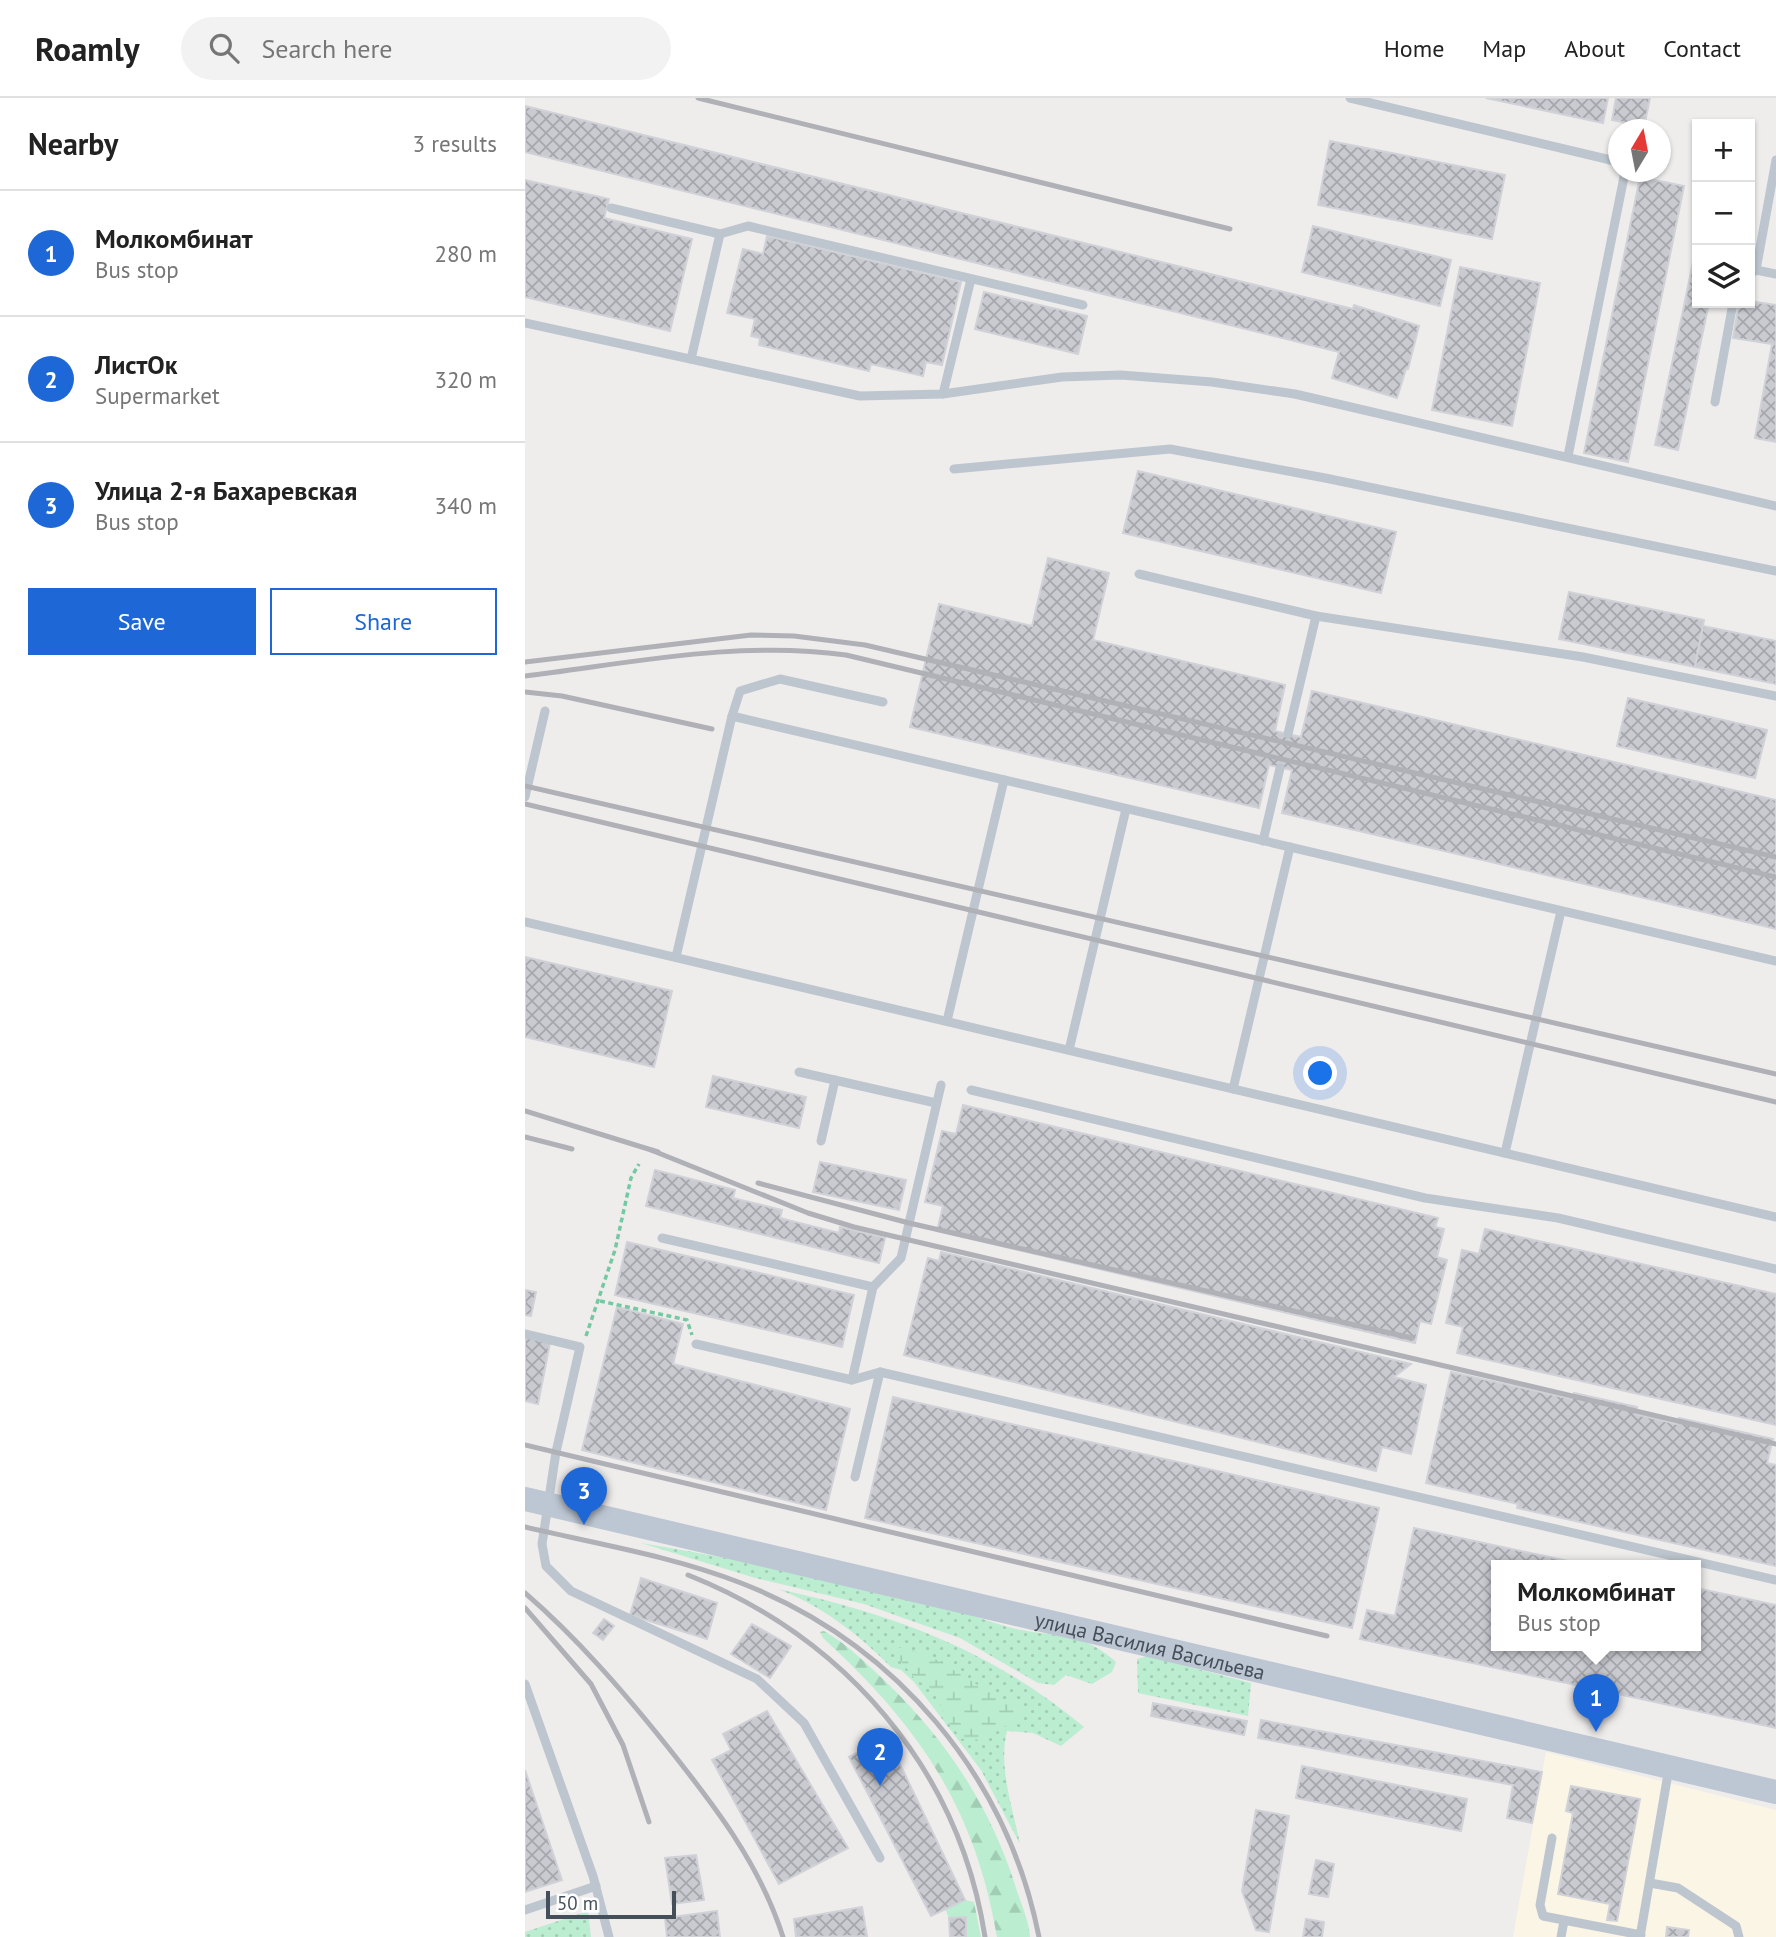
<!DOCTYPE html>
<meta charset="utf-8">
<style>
body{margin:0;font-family:"PT Sans",sans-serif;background:#f2f2f2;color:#222}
.controls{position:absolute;right:21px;top:21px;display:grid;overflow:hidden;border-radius:0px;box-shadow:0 2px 5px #0004}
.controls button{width:63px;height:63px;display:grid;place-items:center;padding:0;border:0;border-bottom:2px solid #e0e0e0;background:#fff;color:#222;font:35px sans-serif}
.compass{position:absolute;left:1083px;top:21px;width:63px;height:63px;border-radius:50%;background:#fff;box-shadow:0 2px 5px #0004;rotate:10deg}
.scale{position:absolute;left:21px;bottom:18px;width:130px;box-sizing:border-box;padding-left:7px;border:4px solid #454f59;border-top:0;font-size:19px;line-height:24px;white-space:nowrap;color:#454f59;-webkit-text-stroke:5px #fff;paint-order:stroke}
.you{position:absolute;left:796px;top:976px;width:24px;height:24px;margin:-18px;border:5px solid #fff;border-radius:50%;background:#1a73e8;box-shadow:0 0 0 10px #1a73e833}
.badge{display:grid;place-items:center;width:46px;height:46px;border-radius:50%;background:#1e67d7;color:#fff;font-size:23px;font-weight:700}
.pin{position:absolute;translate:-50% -58px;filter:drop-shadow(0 2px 4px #0008)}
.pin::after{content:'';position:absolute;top:37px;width:24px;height:21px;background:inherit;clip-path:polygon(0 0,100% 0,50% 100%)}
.popup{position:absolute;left:966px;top:1462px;width:210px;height:91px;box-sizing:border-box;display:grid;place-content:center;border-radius:0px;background:#fff;filter:drop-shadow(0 2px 5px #0005);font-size:23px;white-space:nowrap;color:#767676}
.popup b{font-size:26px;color:#222}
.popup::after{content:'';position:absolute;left:50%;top:100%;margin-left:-14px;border:14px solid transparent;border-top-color:#fff}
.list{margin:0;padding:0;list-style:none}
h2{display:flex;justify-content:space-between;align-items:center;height:91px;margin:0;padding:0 28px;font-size:30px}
h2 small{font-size:23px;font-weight:400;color:#767676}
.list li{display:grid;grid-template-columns:46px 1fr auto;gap:21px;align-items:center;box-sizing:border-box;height:126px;padding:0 28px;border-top:2px solid #e0e0e0}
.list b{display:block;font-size:26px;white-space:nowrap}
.list p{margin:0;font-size:23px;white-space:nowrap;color:#767676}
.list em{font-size:23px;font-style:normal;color:#767676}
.actions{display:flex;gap:14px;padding:21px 28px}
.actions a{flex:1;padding:16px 0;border:2px solid #1e67d7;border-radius:0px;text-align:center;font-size:24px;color:#1e67d7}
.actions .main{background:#1e67d7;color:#fff}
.icon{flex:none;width:38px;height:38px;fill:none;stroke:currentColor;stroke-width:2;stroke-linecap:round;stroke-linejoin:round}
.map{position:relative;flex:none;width:1251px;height:1839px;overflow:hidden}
header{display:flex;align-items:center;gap:42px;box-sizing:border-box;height:98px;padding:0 35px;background:#fff;border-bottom:2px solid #e0e0e0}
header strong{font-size:33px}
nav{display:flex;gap:38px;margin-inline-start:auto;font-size:24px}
.search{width:490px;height:63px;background:#f2f2f2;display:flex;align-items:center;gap:18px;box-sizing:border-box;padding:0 24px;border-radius:38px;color:#767676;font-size:26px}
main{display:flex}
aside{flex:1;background:#fff}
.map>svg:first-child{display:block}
.commercial{fill:#fbf5e5}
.green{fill:url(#green-dots)}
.forest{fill:url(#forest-firs)}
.wetland{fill:url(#wetland-marsh)}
.building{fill:url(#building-cross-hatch);stroke:#d0d2d8;stroke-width:2}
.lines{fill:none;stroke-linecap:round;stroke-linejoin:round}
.path{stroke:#74c9a3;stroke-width:3.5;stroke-dasharray:5 3.5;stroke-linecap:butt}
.service{stroke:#bdc6ce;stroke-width:9}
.secondary{stroke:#bdc7d3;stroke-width:24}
.rail{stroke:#afb1b7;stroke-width:5}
.labels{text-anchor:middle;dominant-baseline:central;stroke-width:6;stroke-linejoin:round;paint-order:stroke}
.street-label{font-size:21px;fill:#454f59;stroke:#fff}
</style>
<header>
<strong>Roamly</strong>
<div class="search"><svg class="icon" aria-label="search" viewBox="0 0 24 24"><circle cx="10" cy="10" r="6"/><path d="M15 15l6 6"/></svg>Search here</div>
<nav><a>Home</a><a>Map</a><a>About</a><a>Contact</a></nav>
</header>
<main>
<aside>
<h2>Nearby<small>3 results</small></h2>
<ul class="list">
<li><span class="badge">1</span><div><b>Молкомбинат</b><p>Bus stop</p></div><em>280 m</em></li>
<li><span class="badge">2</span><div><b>ЛистОк</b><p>Supermarket</p></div><em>320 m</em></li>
<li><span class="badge">3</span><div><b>Улица 2-я Бахаревская</b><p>Bus stop</p></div><em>340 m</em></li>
</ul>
<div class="actions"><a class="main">Save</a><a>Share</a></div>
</aside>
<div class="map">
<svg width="1251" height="1839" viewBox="0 0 1251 1839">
<defs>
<pattern id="green-dots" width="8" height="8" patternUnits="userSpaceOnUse" patternTransform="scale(1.75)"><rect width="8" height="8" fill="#bbedd0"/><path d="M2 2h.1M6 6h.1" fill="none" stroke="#a2cdb5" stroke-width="1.8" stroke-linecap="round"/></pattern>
<pattern id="forest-firs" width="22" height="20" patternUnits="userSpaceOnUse" patternTransform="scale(1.75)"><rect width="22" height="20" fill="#bbedd0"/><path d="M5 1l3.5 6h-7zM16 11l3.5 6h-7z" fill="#a2cdb5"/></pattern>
<pattern id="wetland-marsh" width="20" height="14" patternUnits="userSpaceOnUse" patternTransform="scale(1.75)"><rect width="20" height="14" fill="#bbedd0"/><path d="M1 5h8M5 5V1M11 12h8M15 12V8" fill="none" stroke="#a2cdb5"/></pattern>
<pattern id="building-cross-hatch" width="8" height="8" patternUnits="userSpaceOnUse" patternTransform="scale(1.75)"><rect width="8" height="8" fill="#c9cbd1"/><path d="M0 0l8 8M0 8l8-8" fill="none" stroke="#a5a7ad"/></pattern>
</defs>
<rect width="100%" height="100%" fill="#efecec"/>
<polygon class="commercial" points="1021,1654 1251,1712 1251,1839 988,1839"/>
<g class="green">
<path d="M 116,1445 C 216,1462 319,1481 417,1508 C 440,1514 461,1523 483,1529 C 524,1540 556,1531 591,1564 L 587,1574 L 567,1586 L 541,1577 L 529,1587 L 513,1585 L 435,1540 L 339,1506 L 227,1479 Z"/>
<path d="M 253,1491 C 368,1516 467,1552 559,1629 L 536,1648 L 508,1635 L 482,1633 C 473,1669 488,1711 495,1746 L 456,1672 L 389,1584 L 376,1572 L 366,1569 C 332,1535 297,1508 253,1491 Z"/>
<polygon points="623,1558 726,1585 723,1618 613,1595 612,1561"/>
<polygon points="63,1813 66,1839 0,1839 0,1834"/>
</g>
<g class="forest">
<path d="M 299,1533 C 322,1546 341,1565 360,1583 C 422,1642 467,1711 492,1793 C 497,1808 504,1824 505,1839 L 472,1839 C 450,1709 393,1627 298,1540 L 295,1534 Z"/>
<polygon points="440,1802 449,1804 456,1839 441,1839 441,1819 424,1820 420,1811"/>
</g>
<polygon class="wetland" points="363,1547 402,1556 479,1603 508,1610 459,1642 437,1641 421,1621 410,1593 390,1581"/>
<g class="building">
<polygon points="961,0 1083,0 1078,25"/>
<polygon points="1091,0 1125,0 1119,29 1087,22"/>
<polygon points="0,8 828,211 829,207 894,228 883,271 881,271 872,300 807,280 814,254 0,54"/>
<polygon points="805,43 980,77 967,141 793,107"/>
<polygon points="1115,79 1159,88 1103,364 1059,355"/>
<polygon points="0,82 84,101 79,120 167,141 145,233 0,199"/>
<polygon points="788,128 926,162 915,208 777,174"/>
<polygon points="242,138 436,184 417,267 401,264 398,278 346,266 344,273 234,247 235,240 226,238 230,221 202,215 218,151 238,156"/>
<polygon points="1172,145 1172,205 1184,205 1153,352 1130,347"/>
<polygon points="935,169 1015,185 987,328 907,312"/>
<polygon points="459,194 562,218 553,256 450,231"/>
<polygon points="1225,203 1251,207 1251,344 1230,340 1247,246 1208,240 1214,205"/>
<polygon points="613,373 871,434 856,495 598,435"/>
<polygon points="523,460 584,475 568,542 760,587 750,633 776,639 787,593 1251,702 1251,831 757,715 767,672 744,667 734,710 385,629 414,506 507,528"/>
<polygon points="1044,494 1179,522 1170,569 1034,541"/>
<polygon points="1178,528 1251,543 1251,586 1170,569"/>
<polygon points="1103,600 1242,632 1230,680 1092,648"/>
<polygon points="0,859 147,893 129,969 0,939"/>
<polygon points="188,978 281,999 274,1030 181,1009"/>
<polygon points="438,1007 913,1120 910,1129 919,1131 912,1159 922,1162 906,1226 895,1223 890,1245 412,1133 418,1108 400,1104 417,1033 431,1036"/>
<polygon points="295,1064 381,1082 374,1112 288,1094"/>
<polygon points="130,1072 210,1092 208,1100 257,1112 255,1120 314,1135 315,1129 360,1140 354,1165 121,1108"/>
<polygon points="960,1131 1251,1196 1251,1327 932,1255 938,1229 921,1225 937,1152 954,1156"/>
<polygon points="102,1144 329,1197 317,1249 90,1197"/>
<polygon points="416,1154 886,1266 869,1279 901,1287 886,1356 857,1349 851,1373 379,1257 403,1160 414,1163"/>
<polygon points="0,1192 11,1194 6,1218 0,1217"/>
<polygon points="92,1209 158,1226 148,1266 325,1311 301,1412 57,1352"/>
<polygon points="0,1239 25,1245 13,1306 0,1303"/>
<polygon points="926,1274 1047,1301 1049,1295 1112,1309 1110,1316 1152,1326 1154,1320 1248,1341 1242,1365 1251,1367 1251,1468 992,1410 993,1406 901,1385"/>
<polygon points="368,1299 854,1410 827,1530 340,1420"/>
<polygon points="889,1430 1066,1468 971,1468 971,1548 1171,1548 1171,1490 1251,1507 1251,1630 835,1541 842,1512 870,1518"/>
<polygon points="116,1480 192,1505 182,1541 105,1517"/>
<polygon points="79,1521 89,1528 78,1542 68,1535"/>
<polygon points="227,1526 266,1548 245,1580 206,1556"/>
<polygon points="628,1605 722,1623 719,1637 626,1618"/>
<polygon points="242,1613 323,1750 254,1786 187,1662 206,1652 198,1636"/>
<polygon points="736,1622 1017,1674 1007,1725 982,1720 988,1687 733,1640"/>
<polygon points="362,1639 440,1802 406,1818 324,1659"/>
<polygon points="777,1668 942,1701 936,1733 771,1700"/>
<polygon points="0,1672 37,1782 0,1794"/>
<polygon points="1046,1688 1115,1701 1092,1823 1082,1822 1085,1806 1033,1796 1048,1715 1041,1713"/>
<polygon points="731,1712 764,1718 744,1834 731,1832 717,1793"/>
<polygon points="171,1757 179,1802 147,1806 140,1760"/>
<polygon points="791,1762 809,1766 803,1799 784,1796"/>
<polygon points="337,1809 342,1838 271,1839 269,1821"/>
<polygon points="192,1813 195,1839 142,1839 140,1820"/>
<polygon points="441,1819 441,1839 425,1839 424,1820"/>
<polygon points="781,1821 799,1824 797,1839 778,1839"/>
<polygon points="1142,1829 1164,1832 1163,1839 1141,1839"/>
</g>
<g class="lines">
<g class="path">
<polyline points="75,1203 162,1222 167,1237"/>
<polyline points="61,1238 90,1152 106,1080 114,1066"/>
</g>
<g class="service">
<polyline points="825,0 1094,64"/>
<polyline points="86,110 195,136 166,261"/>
<polyline points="195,136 223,128 558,207"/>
<polyline points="1231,172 1251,176"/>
<polyline points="1225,176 1231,172 1251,62"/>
<polyline points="0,225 335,298 418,296 537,279 596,277 687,284 770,296 1251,408"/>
<polyline points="418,296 446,181"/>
<polyline points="1190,304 1208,205"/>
<polyline points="1043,358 1100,74"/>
<polyline points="429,371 645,351 800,380 1251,473"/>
<polyline points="614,476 791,518 1058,559 1251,598"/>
<polyline points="207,618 215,593 255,581 358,604"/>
<polyline points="763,636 791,518"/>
<polyline points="0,699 20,613"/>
<polyline points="738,743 755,670"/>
<polyline points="0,824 1251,1119"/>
<polyline points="151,859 207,618 1251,863"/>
<polyline points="422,923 479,682"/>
<polyline points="544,952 601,711"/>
<polyline points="274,974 411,1005"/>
<polyline points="708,991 765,749"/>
<polyline points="446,992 900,1100 1033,1120 1251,1171"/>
<polyline points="296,1043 310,982"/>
<polyline points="980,1055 1036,813"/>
<polyline points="137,1140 348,1189"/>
<polyline points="0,1236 55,1249 31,1354 17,1446 21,1468 46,1493 232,1581 279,1625 355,1760"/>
<polyline points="171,1246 327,1282 355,1274 1251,1482"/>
<polyline points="327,1282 348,1189 376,1160 416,987"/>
<polyline points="330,1379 355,1274"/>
<polyline points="0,1586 68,1778 84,1839"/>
<polyline points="1027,1740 1015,1807 1018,1818 1116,1837"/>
<polyline points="1125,1785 1153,1790 1211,1828 1214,1839"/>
<polyline points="0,1812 71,1788"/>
<polyline points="1036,1839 1039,1823"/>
<polyline points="1115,1839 1144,1670"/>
</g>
<path class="secondary" id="s1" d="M 0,1401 L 1251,1694"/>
<g class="rail">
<polyline points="173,0 705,131"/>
<polyline points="0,564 226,537 269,538 340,547 1251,759"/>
<path d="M 0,578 C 106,565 214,542 321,557 L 1251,779"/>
<polyline points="0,594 37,598 187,631"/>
<polyline points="0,688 1251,976"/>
<polyline points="0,706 1251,1004"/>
<polyline points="0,1013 133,1054"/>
<polyline points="0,1039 47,1051"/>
<polyline points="126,1052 283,1115 329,1129 1251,1346"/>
<polyline points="233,1085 384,1125 887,1240"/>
<polyline points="0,1347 802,1538"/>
<path d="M 0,1429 C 72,1446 147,1458 216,1485 C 370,1545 482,1677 514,1839"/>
<path d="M 163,1477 C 319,1539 434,1670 460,1839"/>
<path d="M 0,1495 C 53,1541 98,1593 142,1648 C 189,1707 235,1766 258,1839"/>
<polyline points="0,1510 66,1586 98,1647 124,1724"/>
</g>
</g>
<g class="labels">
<g class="street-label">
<text stroke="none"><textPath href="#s1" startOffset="642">улица Василия Васильева</textPath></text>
</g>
</g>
</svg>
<div class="controls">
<button>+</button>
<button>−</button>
<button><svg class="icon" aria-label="layers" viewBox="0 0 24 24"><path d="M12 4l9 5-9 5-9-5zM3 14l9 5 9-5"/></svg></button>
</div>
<svg class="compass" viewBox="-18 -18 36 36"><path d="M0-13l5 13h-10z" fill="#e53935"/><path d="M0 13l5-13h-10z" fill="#767676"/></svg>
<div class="scale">50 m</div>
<div class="you"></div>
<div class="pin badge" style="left:1071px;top:1634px">1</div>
<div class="popup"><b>Молкомбинат</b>Bus stop</div>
<div class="pin badge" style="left:355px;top:1688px">2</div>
<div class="pin badge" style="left:59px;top:1427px">3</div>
</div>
</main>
